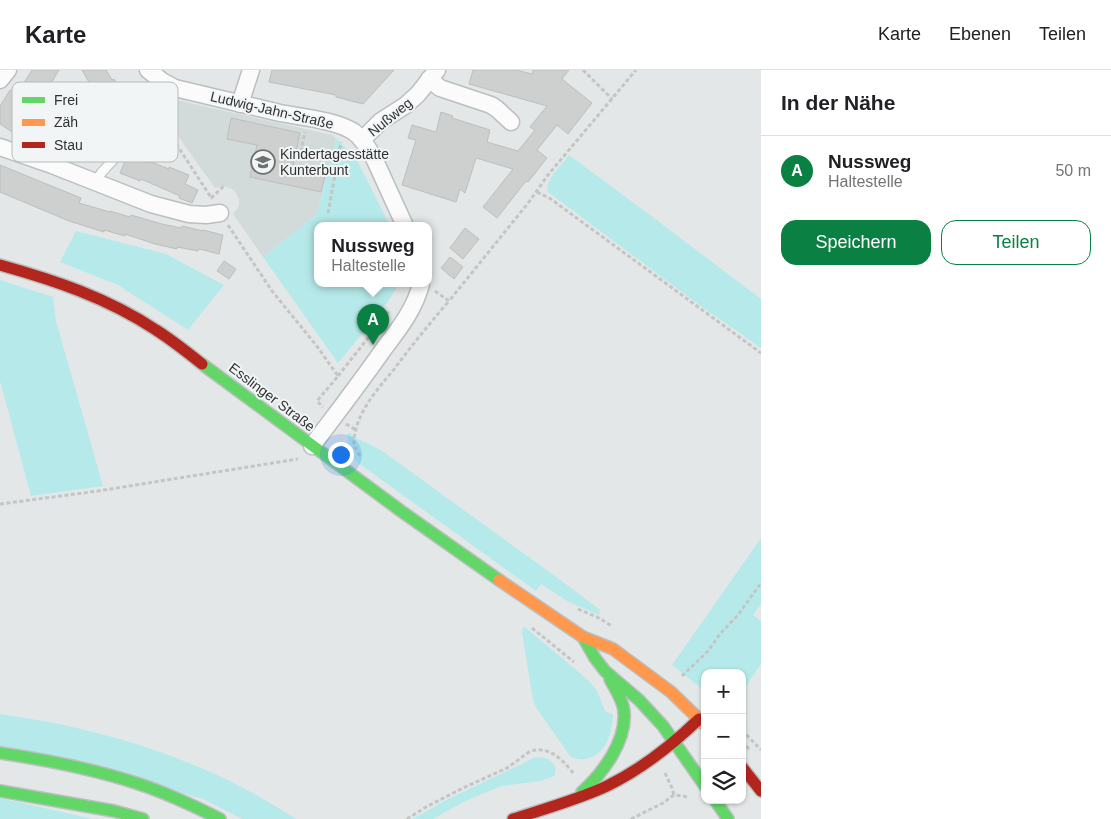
<!DOCTYPE html>
<html lang="de">
<meta charset="utf-8">
<style>
body{margin:0;font-family:Helvetica,sans-serif;background:#f6f6f6;color:#202124}
.controls{position:absolute;right:15px;bottom:15px;display:grid;overflow:hidden;border-radius:10px;box-shadow:0 1px 4px #0004}
.controls button{width:45px;height:45px;display:grid;place-items:center;padding:0;border:0;border-bottom:1px solid #e0e0e0;background:#fff;color:#202124;font:25px sans-serif}
.you{position:absolute;left:340px;top:384px;width:18px;height:18px;margin:-12px;border:4px solid #fff;border-radius:50%;background:#1a73e8;box-shadow:0 0 0 8px #1a73e833}
.badge{display:grid;place-items:center;width:32px;height:32px;border-radius:50%;background:#0b8043;color:#fff;font-size:16px;font-weight:700}
.pin{position:absolute;translate:-50% -41px;filter:drop-shadow(0 1px 2px #0008)}
.pin::after{content:'';position:absolute;top:26px;width:18px;height:15px;background:inherit;clip-path:polygon(0 0,100% 0,50% 100%)}
.popup{position:absolute;left:314px;top:152px;width:118px;height:65px;box-sizing:border-box;display:grid;place-content:center;border-radius:10px;background:#fff;filter:drop-shadow(0 1px 4px #0005);font-size:16px;white-space:nowrap;color:#757577}
.popup b{font-size:19px;color:#202124}
.popup::after{content:'';position:absolute;left:50%;top:100%;margin-left:-10px;border:10px solid transparent;border-top-color:#fff}
.list{margin:0;padding:0;list-style:none}
h2{display:flex;justify-content:space-between;align-items:center;height:65px;margin:0;padding:0 20px;font-size:21px}
h2 small{font-size:16px;font-weight:400;color:#757577}
.list li{display:grid;grid-template-columns:32px 1fr auto;gap:15px;align-items:center;box-sizing:border-box;height:70px;padding:0 20px;border-top:1px solid #e0e0e0}
.list b{display:block;font-size:19px;white-space:nowrap}
.list p{margin:0;font-size:16px;white-space:nowrap;color:#757577}
.list em{font-size:16px;font-style:normal;color:#757577}
.actions{display:flex;gap:10px;padding:15px 20px}
.actions a{flex:1;padding:11px 0;border:1px solid #0b8043;border-radius:15px;text-align:center;font-size:18px;color:#0b8043}
.actions .main{background:#0b8043;color:#fff}
.icon{flex:none;width:28px;height:28px;fill:none;stroke:currentColor;stroke-width:2;stroke-linecap:round;stroke-linejoin:round}
.map{position:relative;flex:none;width:761px;height:749px;overflow:hidden}
header{display:flex;align-items:center;gap:30px;box-sizing:border-box;height:70px;padding:0 25px;background:#fff;border-bottom:1px solid #e0e0e0}
header strong{font-size:24px}
nav{display:flex;gap:28px;margin-inline-start:auto;font-size:18px}
main{display:flex}
aside{flex:1;background:#fff}
.map>svg:first-child{display:block}
.built{fill:#d2dada}
.green{fill:#b6eaea}
.building{fill:#cecfcf;stroke:#bcbfbf}
.lines{fill:none;stroke-linecap:round;stroke-linejoin:round}
.lane-casing{stroke:#bcbfbf;stroke-width:11}
.street-casing{stroke:#bcbfbf;stroke-width:19}
.fast-casing{stroke:#bcbfbf;stroke-width:14}
.slow-casing{stroke:#bcbfbf;stroke-width:14}
.jam-casing{stroke:#bcbfbf;stroke-width:14}
.path{stroke:#c5c5c5;stroke-width:3;stroke-dasharray:4 2.5;stroke-linecap:butt}
.lane{stroke:#fbfbfb;stroke-width:9}
.street{stroke:#fbfbfb;stroke-width:16}
.fast{stroke:#63d668;stroke-width:11}
.slow{stroke:#ff974d;stroke-width:11}
.jam{stroke:#b3261e;stroke-width:11}
.labels{text-anchor:middle;dominant-baseline:central;stroke-width:4;stroke-linejoin:round;paint-order:stroke}
.street-label{font-size:14px;fill:#303232;stroke:#f1f5f5}
.poi-label{font-size:14px;fill:#303232;stroke:#f1f5f5;text-anchor:start}
.key{fill:#f1f5f5;stroke:#b7baba;stroke-width:1}
.key-label{font-size:14px;fill:#303232}
</style>
<header>
<strong>Karte</strong>
<nav><a>Karte</a><a>Ebenen</a><a>Teilen</a></nav>
</header>
<main>
<div class="map">
<svg width="761" height="749" viewBox="0 0 761 749">
<rect width="100%" height="100%" fill="#e4e7e7"/>
<polygon class="built" points="176,30 332,65 336,68 317,144 263,187 233,144 239,136 239,129 234,120 224,116 215,118 163,45"/>
<g class="green">
<polygon points="336,68 357,90 390,156 318,156 318,214 399,214 384,237 338,293 263,187 317,144"/>
<path d="M 569,85 L 650,145 L 761,229 L 761,278 L 698,234 L 548,122 C 544,110 562,95 569,85 Z"/>
<polygon points="76,161 166,184 224,215 188,260 118,215 60,192"/>
<polygon points="0,210 53,227 56,251 103,416 31,426 0,311"/>
<path d="M 348,363 L 351,363 L 352,366 L 381,380 L 570,517 L 600,540 L 599,545 L 567,531 L 541,514 L 536,521 L 372,403 C 354,390 346,387 348,363 Z"/>
<polygon points="761,468 761,534 753,545 761,551 761,594 742,622 742,603 705,603 705,621 672,595"/>
<path d="M 523,557 L 525,557 L 588,610 L 597,621 L 605,641 L 613,645 C 612,664 606,685 586,689 C 580,690 575,689 570,686 L 537,639 L 533,630 L 522,563 Z"/>
<path d="M 0,644 C 104,658 209,691 296,749 L 242,749 L 203,729 L 0,676 Z"/>
<path d="M 542,687 C 551,689 559,696 554,706 L 541,711 L 502,716 L 463,732 L 433,749 L 413,749 L 446,730 L 526,692 L 533,688 Z"/>
<polygon points="0,728 93,749 0,749"/>
</g>
<g class="building">
<polygon points="32,0 59,0 41,30 87,61 89,58 109,70 95,91 58,68 55,72 31,56 23,69 0,54 0,36 10,20 17,24"/>
<polygon points="82,0 106,0 112,10 114,9 125,28 141,19 117,57 96,20 94,21"/>
<polygon points="272,0 394,0 363,34 336,27 336,25 269,12"/>
<polygon points="473,0 516,0 532,4 533,0 569,0 562,9 592,33 568,64 557,55 537,80 547,88 528,112 526,111 497,148 483,137 513,99 476,88 465,123 460,119 456,132 402,115 416,70 408,68 412,55 436,62 441,42 453,46 452,48 490,60 487,72 518,81 535,60 530,57 547,36 469,14"/>
<polygon points="231,48 300,63 293,95 326,102 321,122 250,107 257,75 227,69"/>
<polygon points="128,84 148,93 149,91 169,99 169,97 189,105 185,114 198,120 192,133 179,128 180,126 141,109 140,111 120,103"/>
<polygon points="0,95 81,128 79,133 110,142 110,141 130,147 131,145 162,154 181,158 182,156 203,161 203,160 223,165 219,184 199,179 198,181 177,177 177,179 155,174 125,164 125,166 104,160 104,162 69,151 0,122"/>
<polygon points="465,158 479,169 463,189 450,178"/>
<polygon points="450,187 463,197 454,209 441,198"/>
<polygon points="224,191 236,199 229,209 217,201"/>
</g>
<g class="lines">
<g class="lane-casing">
<polyline id="lane" points="95,112 102,102 157,43 175,18"/>
</g>
<g class="street-casing">
<g id="street">
<path d="M 148,0 L 162,11 L 175,18 C 210,26 245,35 280,43 C 301,47 336,50 354,62 C 362,68 368,78 373,86 L 405,156"/>
<polyline points="429,9 440,18 491,35 497,39 511,52"/>
<polyline points="0,10 8,0"/>
<polyline points="240,34 251,0"/>
<polyline points="362,70 381,51 406,35 418,24 437,0"/>
<polyline points="0,77 52,95 151,134 189,144 206,145 220,143"/>
<path d="M 312,376 C 336,344 360,313 383,280 C 398,260 415,239 421,214"/>
</g>
</g>
<g class="fast-casing">
<g id="fast">
<polyline points="202,294 401,441 499,510"/>
<polyline points="583,567 595,588 605,601 639,630 663,656 705,716"/>
<path d="M 0,683 C 47,690 94,699 139,714 C 167,723 194,736 220,749"/>
<polyline points="0,721 114,741 143,749"/>
<path d="M 582,722 C 603,703 627,671 624,641 C 623,630 615,619 610,609"/>
<polyline points="715,730 728,749"/>
</g>
</g>
<g class="slow-casing">
<polyline id="slow" points="499,510 583,567 613,579 671,622 705,655"/>
</g>
<g class="jam-casing">
<g id="jam">
<path d="M 0,195 C 54,210 108,228 156,260 C 172,270 187,282 202,294"/>
<polyline points="742,697 761,721"/>
<path d="M 513,749 C 544,739 577,730 607,716 C 642,699 671,676 699,649"/>
</g>
</g>
<g class="path">
<polyline points="583,0 612,29"/>
<polyline points="140,15 151,34"/>
<polyline points="162,52 212,129"/>
<polyline points="288,88 299,90 305,62"/>
<polyline points="537,122 551,129 563,138 761,283"/>
<polyline points="211,128 224,116"/>
<polyline points="328,143 341,72"/>
<polyline points="228,155 272,221 316,275 338,306 317,331 323,337"/>
<polyline points="435,221 449,231 529,132 548,105 636,0"/>
<polyline points="338,306 390,240"/>
<polyline points="346,354 356,360"/>
<path d="M 360,386 C 356,380 353,375 354,368 C 358,340 378,319 395,298 C 412,275 430,253 449,231"/>
<polyline points="0,434 98,421 298,389"/>
<polyline points="578,539 597,547 612,556"/>
<polyline points="532,558 574,592"/>
<polyline points="682,606 708,581 720,564 738,545 761,513"/>
<polyline points="742,660 761,680"/>
<polyline points="742,671 749,679"/>
<polyline points="665,703 672,718 674,725"/>
<path d="M 407,749 L 426,737 L 463,718 L 507,698 L 529,682 C 548,674 563,690 574,704"/>
<polyline points="631,749 663,733 674,725 684,726 688,728"/>
</g>
<use href="#lane" class="lane"/>
<use href="#street" class="street"/>
<use href="#fast" class="fast"/>
<use href="#slow" class="slow"/>
<use href="#jam" class="jam"/>
</g>
<defs>
<g id="school-ring" transform="scale(1.25)"><circle r="9.5" fill="#f1f5f5" stroke="#6f7171" stroke-width="1.5"/><path d="M0-5L7-2L0 1L-7-2ZM-4 1L0 2.5L4 1V4Q0 6-4 4Z" fill="#6f7171"/></g>
</defs>
<g fill-rule="evenodd">
<use href="#school-ring" x="263" y="92"/>
</g>
<g class="labels">
<g class="street-label">
<text transform="translate(272 40) rotate(13)">Ludwig-Jahn-Straße</text>
<text transform="translate(390 47) rotate(-39)">Nußweg</text>
<text transform="translate(272 327) rotate(37)">Esslinger Straße</text>
</g>
<g class="poi-label">
<text x="280" y="84">Kindertagesstätte<tspan x="280" dy="16">Kunterbunt</tspan></text>
</g>
</g>
<rect x="12" y="12" width="166" height="80" rx="8" class="key"/>
<rect x="22" y="27" width="23" height="6" fill="#63d668"/>
<rect x="22" y="49" width="23" height="7" fill="#ff974d"/>
<rect x="22" y="72" width="23" height="6" fill="#b3261e"/>
<g class="key-label">
<text x="54" y="35">Frei</text>
<text x="54" y="57">Zäh</text>
<text x="54" y="80">Stau</text>
</g>
</svg>
<div class="controls">
<button>+</button>
<button>−</button>
<button><svg class="icon" aria-label="layers" viewBox="0 0 24 24"><path d="M12 4l9 5-9 5-9-5zM3 14l9 5 9-5"/></svg></button>
</div>
<div class="you"></div>
<div class="pin badge" style="left:373px;top:275px">A</div>
<div class="popup"><b>Nussweg</b>Haltestelle</div>
</div>
<aside>
<h2>In der Nähe<small></small></h2>
<ul class="list">
<li><span class="badge">A</span><div><b>Nussweg</b><p>Haltestelle</p></div><em>50 m</em></li>
</ul>
<div class="actions"><a class="main">Speichern</a><a>Teilen</a></div>
</aside>
</main>
